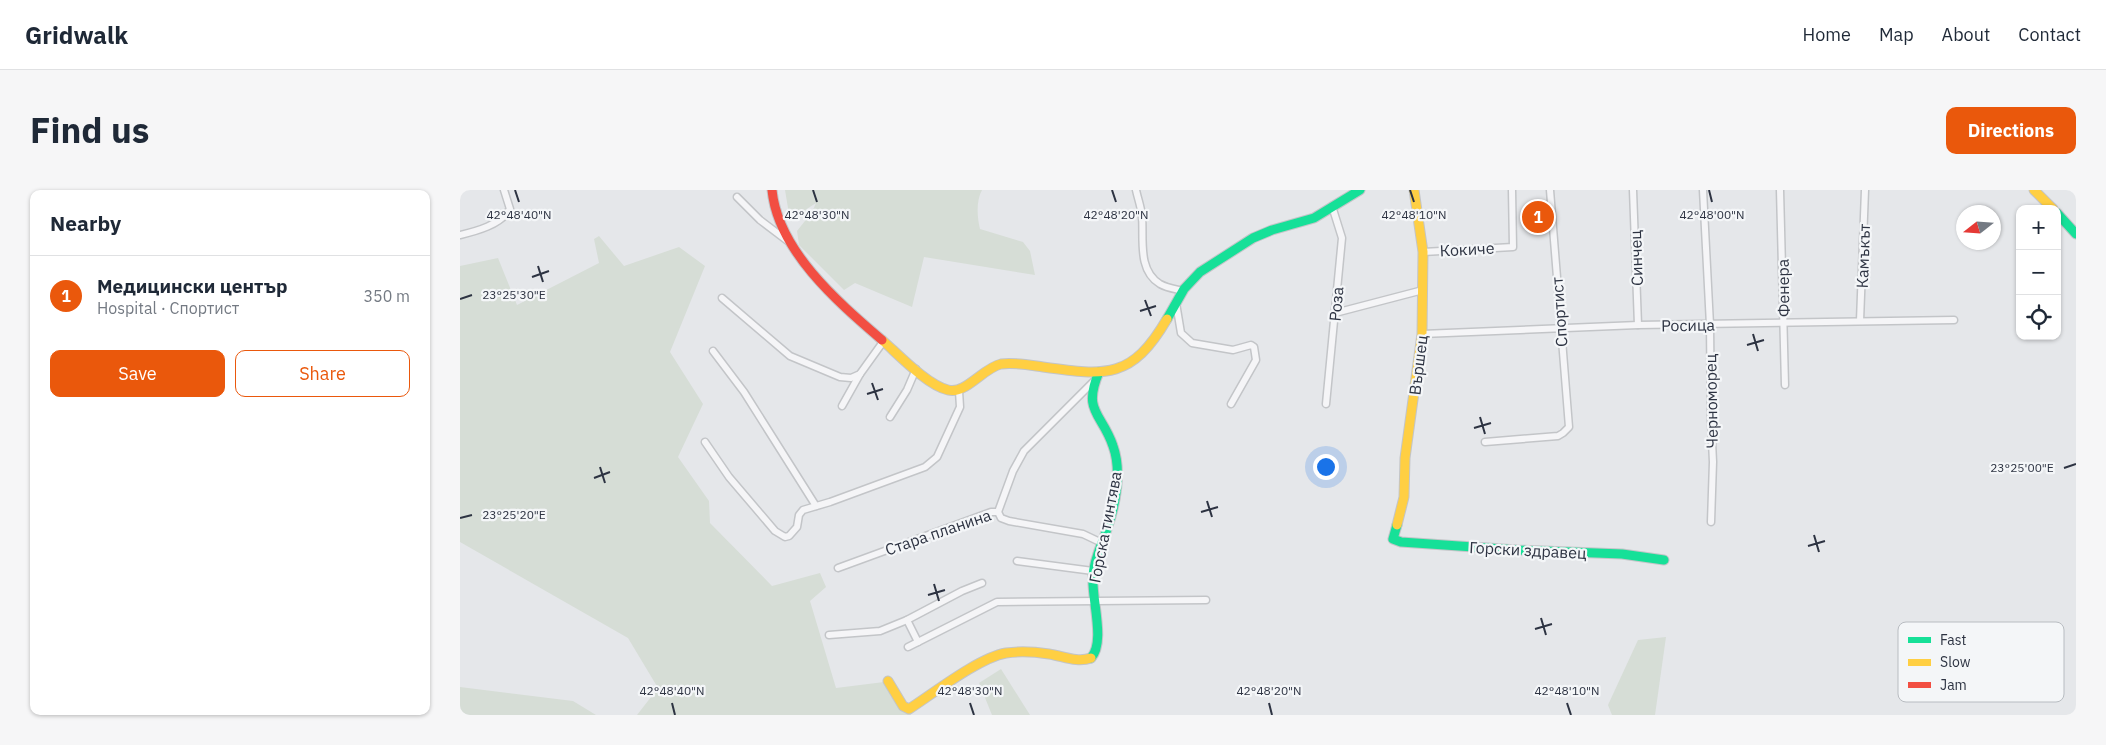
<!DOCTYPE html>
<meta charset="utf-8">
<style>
body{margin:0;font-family:"IBM Plex Sans",sans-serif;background:#f6f6f7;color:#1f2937}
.controls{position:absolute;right:15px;top:15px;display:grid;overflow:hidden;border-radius:10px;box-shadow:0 1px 4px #0004}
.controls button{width:45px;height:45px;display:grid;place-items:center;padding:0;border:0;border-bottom:1px solid #e0e1e3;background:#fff;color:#1f2937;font:25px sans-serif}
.compass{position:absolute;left:1496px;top:15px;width:45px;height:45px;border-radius:50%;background:#fff;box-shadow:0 1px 4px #0004;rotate:253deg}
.you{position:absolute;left:865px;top:276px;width:18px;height:18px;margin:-12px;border:4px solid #fff;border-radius:50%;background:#1a73e8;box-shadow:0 0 0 8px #1a73e833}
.badge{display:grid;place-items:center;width:32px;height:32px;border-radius:50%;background:#ea580c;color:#fff;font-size:16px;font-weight:700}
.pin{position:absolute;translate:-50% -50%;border:2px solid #fff;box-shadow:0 1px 5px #0006}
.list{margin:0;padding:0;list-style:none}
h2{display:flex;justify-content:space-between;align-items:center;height:65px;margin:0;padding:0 20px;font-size:21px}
h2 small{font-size:16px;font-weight:400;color:#747a83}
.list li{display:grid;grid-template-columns:32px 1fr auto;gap:15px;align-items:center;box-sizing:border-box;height:80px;padding:0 20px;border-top:1px solid #e0e1e3}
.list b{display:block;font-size:19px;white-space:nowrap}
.list p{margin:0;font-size:16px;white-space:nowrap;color:#747a83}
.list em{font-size:16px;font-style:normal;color:#747a83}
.actions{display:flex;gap:10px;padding:15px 20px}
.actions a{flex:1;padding:11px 0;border:1px solid #ea580c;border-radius:10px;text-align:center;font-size:18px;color:#ea580c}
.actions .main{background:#ea580c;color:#fff}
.icon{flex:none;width:28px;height:28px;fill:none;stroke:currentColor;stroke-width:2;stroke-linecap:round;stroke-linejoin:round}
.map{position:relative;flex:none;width:1616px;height:525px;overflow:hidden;border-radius:10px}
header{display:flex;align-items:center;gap:30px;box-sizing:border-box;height:70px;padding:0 25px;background:#fff;border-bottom:1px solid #e0e1e3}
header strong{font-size:24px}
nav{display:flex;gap:28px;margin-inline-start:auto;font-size:18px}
.intro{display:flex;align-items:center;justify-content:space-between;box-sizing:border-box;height:120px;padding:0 30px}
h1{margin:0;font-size:35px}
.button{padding:12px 22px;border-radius:10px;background:#ea580c;color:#fff;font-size:18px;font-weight:700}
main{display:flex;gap:30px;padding:0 30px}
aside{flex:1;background:#fff;border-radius:10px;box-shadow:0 1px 4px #0004}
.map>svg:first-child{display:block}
.green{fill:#d6ddd6}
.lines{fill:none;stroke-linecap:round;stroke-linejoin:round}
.street-casing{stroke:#c3c5c8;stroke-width:9}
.fast-casing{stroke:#c3c5c8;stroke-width:11}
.slow-casing{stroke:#c3c5c8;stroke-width:11}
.jam-casing{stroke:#c3c5c8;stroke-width:11}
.street{stroke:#f5f5f7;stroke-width:6}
.fast{stroke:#16e098;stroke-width:9}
.slow{stroke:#ffcf43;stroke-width:9}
.jam{stroke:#f24e42;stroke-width:9}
.ticks{fill:none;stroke:#2d3342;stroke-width:2}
.labels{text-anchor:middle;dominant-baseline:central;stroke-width:4.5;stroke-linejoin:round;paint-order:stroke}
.street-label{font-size:16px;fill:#2d3342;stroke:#f4f6f8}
.key{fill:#f4f6f8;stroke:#b8bcc1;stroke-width:1}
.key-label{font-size:14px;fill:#2d3342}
.ticks-label{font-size:12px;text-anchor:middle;fill:#2d3342;stroke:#f4f6f8;stroke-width:4.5;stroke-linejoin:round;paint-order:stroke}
</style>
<header>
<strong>Gridwalk</strong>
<nav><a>Home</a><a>Map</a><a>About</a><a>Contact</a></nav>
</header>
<div class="intro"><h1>Find us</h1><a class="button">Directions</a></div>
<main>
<aside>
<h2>Nearby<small></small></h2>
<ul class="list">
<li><span class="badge">1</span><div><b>Медицински център</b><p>Hospital · Спортист</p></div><em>350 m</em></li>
</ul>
<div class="actions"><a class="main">Save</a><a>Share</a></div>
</aside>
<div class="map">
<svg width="1616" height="525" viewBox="0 0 1616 525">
<rect width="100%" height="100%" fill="#e5e7ea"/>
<g class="green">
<path d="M 325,0 L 522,0 C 516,11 517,27 520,39 L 563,52 L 570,61 L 575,85 L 464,67 L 452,117 L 395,93 L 384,100 L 339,55 L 337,41 L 352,22 L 356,13 L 330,30 Z"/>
<polygon points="139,46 164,76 219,57 245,76 210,162 243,214 218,267 249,311 250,333 312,396 360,383 366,397 350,411 376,498 424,492 451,525 177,525 198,498 168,448 0,352 0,76 38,68 57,115 139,73 134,49"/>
<polygon points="1206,447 1195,525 1152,525 1148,515 1178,450"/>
<polygon points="541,479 570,525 532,525 519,493"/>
<polygon points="0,497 113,511 136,525 0,525"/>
</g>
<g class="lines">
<g class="street-casing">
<g id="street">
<path d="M 676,0 C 678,9 681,17 682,26 C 684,48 677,80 700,94 C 707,98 715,99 723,101"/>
<polyline points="1173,0 1178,135"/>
<polyline points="1243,0 1250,135 1251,231 1253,272 1251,332"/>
<polyline points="1320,0 1325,195"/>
<polyline points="277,7 300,30 329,52"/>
<path d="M 0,45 C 17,41 40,35 50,19 L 44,0"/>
<polyline points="963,62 1053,57 1052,0"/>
<polyline points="262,108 330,166 380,187 391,188 400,184 423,152"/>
<polyline points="716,113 721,143 732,153 773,160 791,155 794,157 796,170 771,214"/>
<polyline points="875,123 963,100"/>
<polyline points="1400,131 1405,0"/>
<polyline points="962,144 1178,135 1494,130"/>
<polyline points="253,161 284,202 356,316"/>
<polyline points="866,214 882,48 872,16"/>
<polyline points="382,216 400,184"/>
<polyline points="430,227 447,200 456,179"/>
<polyline points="245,252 269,287 315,341 325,347 329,346 337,337 339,325 343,320 370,312 465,277 477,267 500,217 499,201"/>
<polyline points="1025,252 1098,246 1103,243 1109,237 1090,0"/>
<polyline points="538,322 553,281 564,261 633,192"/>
<polyline points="538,322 541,328 549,331 623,344 642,353"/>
<polyline points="557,371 633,381"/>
<polyline points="378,378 531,322 538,322"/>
<polyline points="447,430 458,452"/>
<polyline points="369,445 420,441 447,430 502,401 522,393"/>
<polyline points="448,457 537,412 746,410"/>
</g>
</g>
<g class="fast-casing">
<g id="fast">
<polyline points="1597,23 1616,44"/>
<polyline points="707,129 724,99 740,82 793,48 812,40 854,28 900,0"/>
<polyline points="937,335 933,349 941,352 1057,360 1162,364 1204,370"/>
<path d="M 631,468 C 646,452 631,408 633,386 C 634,368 642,355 647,339 C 656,314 662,281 653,256 C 642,223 622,222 639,182"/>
</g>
</g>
<g class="slow-casing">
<g id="slow">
<polyline points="1574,0 1593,19"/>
<path d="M 422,150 C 439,165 467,195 488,200 C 505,205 523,178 541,174 C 554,172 569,175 583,177 C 647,186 672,189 707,129"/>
<polyline points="937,335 944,307 945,268 962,144 963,62 954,0"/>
<path d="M 428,491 L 443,516 L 449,519 C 474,503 518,468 546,463 C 559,461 576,462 589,464 C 603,466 617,473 631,468"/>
</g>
</g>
<g class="jam-casing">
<path id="jam" d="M 312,0 C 318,61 378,112 422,150"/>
</g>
<use href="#street" class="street"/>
<use href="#fast" class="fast"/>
<use href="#slow" class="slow"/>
<use href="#jam" class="jam"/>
</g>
<path class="ticks" d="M 55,0 L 59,12M 353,0 L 357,12M 652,0 L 656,12M 950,0 L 954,12M 1249,0 L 1252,12M 78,76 L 83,92M 72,87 L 89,81M 0,109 L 12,105M 685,110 L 691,126M 680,121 L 696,116M 1293,144 L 1298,161M 1287,155 L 1304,150M 412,193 L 418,210M 407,204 L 423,199M 1020,227 L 1025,244M 1014,238 L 1031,233M 140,277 L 145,293M 1604,278 L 1616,274M 134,288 L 150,282M 747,311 L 752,327M 741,322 L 758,317M 0,328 L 12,325M 1354,345 L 1359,362M 1348,356 L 1365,351M 474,394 L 479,411M 468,405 L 485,400M 1081,428 L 1086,445M 1075,439 L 1092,434M 212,513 L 215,525M 510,513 L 514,525M 809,513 L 812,525M 1107,513 L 1111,525"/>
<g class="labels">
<g class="street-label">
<text transform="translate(1007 59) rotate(-3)">Кокиче</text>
<text transform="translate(1403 66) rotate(-88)">Камъкът</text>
<text transform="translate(1176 68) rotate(-92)">Синчец</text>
<text transform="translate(1323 98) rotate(-91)">Фенера</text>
<text transform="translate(876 114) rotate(-85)">Роза</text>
<text transform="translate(1099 122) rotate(-94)">Спортист</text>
<text transform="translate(1228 135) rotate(-1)">Росица</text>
<text transform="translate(958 175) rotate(-83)">Вършец</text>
<text transform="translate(1251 211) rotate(-91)">Черноморец</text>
<text transform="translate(645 337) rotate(-79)">Горска тинтява</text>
<text transform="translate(478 342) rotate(-19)">Стара планина</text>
<text transform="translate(1068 360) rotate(3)">Горски здравец</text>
</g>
</g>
<rect x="1438" y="432" width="166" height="80" rx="8" class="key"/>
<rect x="1448" y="447" width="23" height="6" fill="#16e098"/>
<rect x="1448" y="469" width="23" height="7" fill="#ffcf43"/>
<rect x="1448" y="492" width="23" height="6" fill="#f24e42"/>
<g class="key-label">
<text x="1480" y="455">Fast</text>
<text x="1480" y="477">Slow</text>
<text x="1480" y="500">Jam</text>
</g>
<g class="ticks-label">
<text x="59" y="29">42°48'40"N</text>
<text x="357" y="29">42°48'30"N</text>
<text x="656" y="29">42°48'20"N</text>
<text x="954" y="29">42°48'10"N</text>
<text x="1252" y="29">42°48'00"N</text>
<text x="54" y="109">23°25'30"E</text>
<text x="1562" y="282">23°25'00"E</text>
<text x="54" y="329">23°25'20"E</text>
<text x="212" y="505">42°48'40"N</text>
<text x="510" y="505">42°48'30"N</text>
<text x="809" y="505">42°48'20"N</text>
<text x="1107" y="505">42°48'10"N</text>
</g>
</svg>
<div class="controls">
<button>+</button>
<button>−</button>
<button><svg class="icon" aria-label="locate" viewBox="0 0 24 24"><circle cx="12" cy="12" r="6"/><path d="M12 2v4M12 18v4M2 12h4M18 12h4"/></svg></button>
</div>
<svg class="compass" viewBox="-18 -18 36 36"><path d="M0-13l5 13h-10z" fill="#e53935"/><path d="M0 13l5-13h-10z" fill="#747a83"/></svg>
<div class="you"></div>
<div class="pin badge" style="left:1078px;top:27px">1</div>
</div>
</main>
